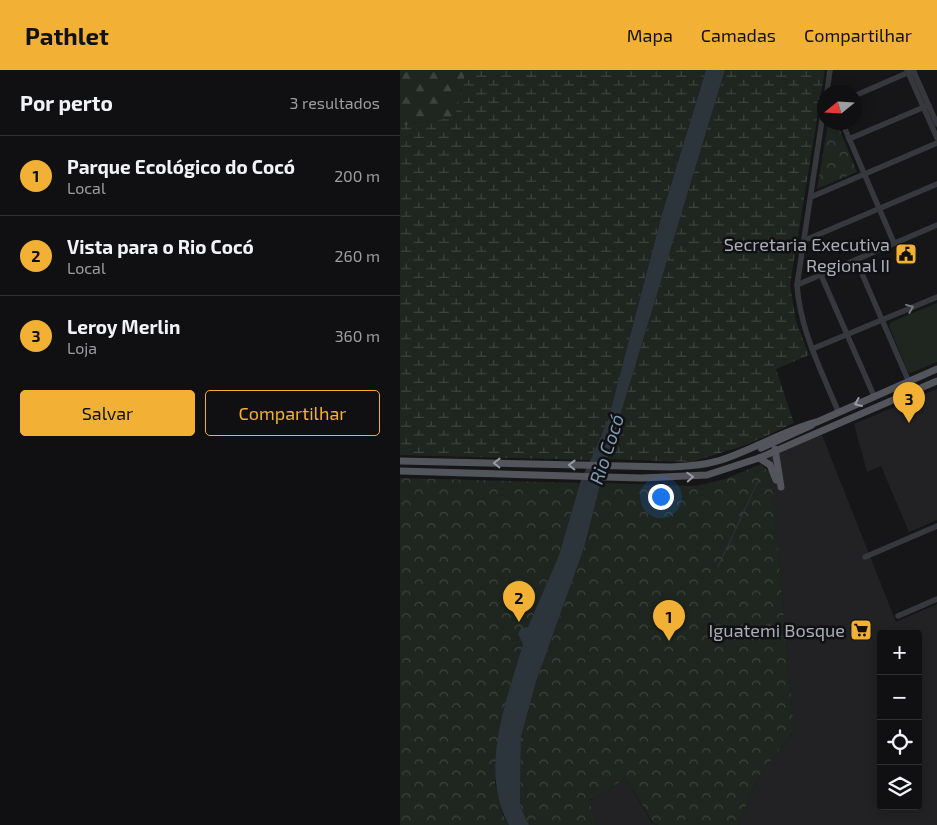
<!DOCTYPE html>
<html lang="pt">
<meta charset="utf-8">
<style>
body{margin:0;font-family:"Exo 2",sans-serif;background:#19191b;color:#f1f3f6}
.controls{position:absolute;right:15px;bottom:15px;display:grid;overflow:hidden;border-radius:5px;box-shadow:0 2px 12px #0003}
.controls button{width:45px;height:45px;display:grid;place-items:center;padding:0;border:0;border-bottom:1px solid #303032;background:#101012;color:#f1f3f6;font:25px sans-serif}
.compass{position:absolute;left:417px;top:15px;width:45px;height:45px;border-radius:50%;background:#101012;box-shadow:0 2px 12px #0003;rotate:252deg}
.you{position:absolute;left:260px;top:426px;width:18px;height:18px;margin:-12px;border:4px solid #fff;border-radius:50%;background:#1a73e8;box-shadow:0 0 0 8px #1a73e833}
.badge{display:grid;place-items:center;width:32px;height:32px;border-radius:50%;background:#f2b134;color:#111;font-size:16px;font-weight:700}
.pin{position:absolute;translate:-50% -41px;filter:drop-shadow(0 1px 2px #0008)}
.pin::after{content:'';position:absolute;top:26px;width:18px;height:15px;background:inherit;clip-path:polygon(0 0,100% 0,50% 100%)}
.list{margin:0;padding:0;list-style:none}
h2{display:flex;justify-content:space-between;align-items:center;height:65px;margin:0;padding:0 20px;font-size:21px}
h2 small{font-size:16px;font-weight:400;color:#9c9d9f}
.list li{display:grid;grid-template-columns:32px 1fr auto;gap:15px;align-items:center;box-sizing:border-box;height:80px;padding:0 20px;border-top:1px solid #303032}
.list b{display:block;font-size:19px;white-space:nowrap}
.list p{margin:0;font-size:16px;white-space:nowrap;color:#9c9d9f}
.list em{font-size:16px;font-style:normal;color:#9c9d9f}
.actions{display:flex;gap:10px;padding:15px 20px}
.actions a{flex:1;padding:11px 0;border:1px solid #f2b134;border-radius:5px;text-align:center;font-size:18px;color:#f2b134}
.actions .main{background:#f2b134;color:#111}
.icon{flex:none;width:28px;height:28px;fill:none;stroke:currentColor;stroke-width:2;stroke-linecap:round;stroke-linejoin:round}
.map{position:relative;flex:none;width:537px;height:755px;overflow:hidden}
header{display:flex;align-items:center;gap:30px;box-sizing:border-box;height:70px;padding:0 25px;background:#f2b134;color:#111}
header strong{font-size:24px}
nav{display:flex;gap:28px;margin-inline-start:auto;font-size:18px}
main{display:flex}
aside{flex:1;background:#101012}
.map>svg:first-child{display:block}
.built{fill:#222225;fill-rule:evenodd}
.green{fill:#1e261f}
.forest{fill:url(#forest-firs)}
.wetland{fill:url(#wetland-marsh)}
.park{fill:url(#park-crowns)}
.water{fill:#2c353c}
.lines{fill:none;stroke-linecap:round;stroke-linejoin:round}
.stream{stroke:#2c353c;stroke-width:1}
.minor{stroke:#37383d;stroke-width:5.5}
.major{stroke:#53555c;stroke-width:7}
.oneway{stroke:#757881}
.oneway2{stroke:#979ba6}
.labels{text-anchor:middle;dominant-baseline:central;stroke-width:5;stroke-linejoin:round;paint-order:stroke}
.poi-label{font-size:18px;fill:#a8adb8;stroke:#111113;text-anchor:end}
.water-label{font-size:19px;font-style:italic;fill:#7f9bb3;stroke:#111113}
</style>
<header>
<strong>Pathlet</strong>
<nav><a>Mapa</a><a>Camadas</a><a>Compartilhar</a></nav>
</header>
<main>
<aside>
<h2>Por perto<small>3 resultados</small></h2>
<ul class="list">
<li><span class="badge">1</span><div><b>Parque Ecológico do Cocó</b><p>Local</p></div><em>200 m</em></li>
<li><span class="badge">2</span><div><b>Vista para o Rio Cocó</b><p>Local</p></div><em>260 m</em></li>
<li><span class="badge">3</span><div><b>Leroy Merlin</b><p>Loja</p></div><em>360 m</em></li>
</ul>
<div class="actions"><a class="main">Salvar</a><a>Compartilhar</a></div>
</aside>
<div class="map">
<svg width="537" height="755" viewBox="0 0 537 755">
<defs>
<pattern id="forest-firs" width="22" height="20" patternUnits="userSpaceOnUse" patternTransform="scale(1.25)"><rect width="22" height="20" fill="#1e261f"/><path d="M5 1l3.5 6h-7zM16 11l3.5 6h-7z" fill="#3c433d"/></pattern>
<pattern id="wetland-marsh" width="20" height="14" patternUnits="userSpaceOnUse" patternTransform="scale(1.25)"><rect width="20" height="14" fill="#1e261f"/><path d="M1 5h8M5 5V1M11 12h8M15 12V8" fill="none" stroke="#3c433d"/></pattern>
<pattern id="park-crowns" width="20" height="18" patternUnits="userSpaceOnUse" patternTransform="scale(1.25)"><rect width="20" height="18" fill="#1e261f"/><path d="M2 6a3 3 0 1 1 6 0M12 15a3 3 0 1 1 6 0" fill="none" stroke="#3c433d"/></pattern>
</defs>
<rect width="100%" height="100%" fill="#161618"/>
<g class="built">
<polygon points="537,319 537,450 509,462 481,396 467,402 454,354"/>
<path d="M 422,365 L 496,552 L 537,534 L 537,755 L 338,755 L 360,704 L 394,660 L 369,385 ZM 481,564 L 518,564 L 518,736 L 481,736 Z"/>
<polygon points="226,708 252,753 258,755 198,755 189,731"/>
</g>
<polygon class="green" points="537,233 537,292 511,303 508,302 489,256 491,252"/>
<polygon class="forest" points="0,0 66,0 55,47 0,56"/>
<g class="wetland">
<polygon points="66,0 306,0 262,144 208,350 190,390 0,385 0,56 55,47"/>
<polygon points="325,0 425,0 390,215 396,251 409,285 376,299 394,353 346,375 291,392 207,389"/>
</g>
<g class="park">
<polygon points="428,53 437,53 457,102 417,119"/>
<polygon points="361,394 371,404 394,660 360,704 338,755 258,755 253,753 226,708 189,731 198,755 129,755 120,736 121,667 136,612 184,478 201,413 296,416 325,409"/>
<polygon points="0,408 180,413 159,485 128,558 104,639 95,713 103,745 109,755 0,755"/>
</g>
<path class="water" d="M 306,0 L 325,0 L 207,389 L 184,478 L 136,612 L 121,667 L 120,736 L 129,755 L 109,755 C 78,700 107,629 123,574 L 118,564 L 121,558 L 128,557 L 159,485 L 180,413 L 208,350 L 262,144 Z"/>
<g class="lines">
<polyline class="stream" points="318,497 359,409"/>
<g class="minor">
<polyline points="507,0 537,68"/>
<polyline points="513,0 537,54"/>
<polyline points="427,22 430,0"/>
<polyline points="454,26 514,0"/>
<path d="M 424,37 L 397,215 C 400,260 421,300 438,341"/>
<polyline points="442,52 494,173"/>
<polyline points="449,69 529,35"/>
<polyline points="411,127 537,73"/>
<polyline points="403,171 537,114"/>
<polyline points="456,190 509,312"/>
<polyline points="421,205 474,326"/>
<polyline points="397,215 537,155"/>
<polyline points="412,279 537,227"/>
<polyline points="465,487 537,456"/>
<polyline points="498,546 537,529"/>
</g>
<g class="major">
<polyline points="361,378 412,355"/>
<polyline points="375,379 381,417"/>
<polyline points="359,388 370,395 376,410"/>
<path d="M 0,391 L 270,397 C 289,396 309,395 327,388 C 358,377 386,360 417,352 L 537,299"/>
<polyline points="0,401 241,408 307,405 359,388 537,311"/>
</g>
</g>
<defs><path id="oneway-chevron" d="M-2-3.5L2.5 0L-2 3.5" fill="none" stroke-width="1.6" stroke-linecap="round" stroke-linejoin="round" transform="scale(1.25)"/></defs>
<use class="oneway" href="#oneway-chevron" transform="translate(510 238) rotate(-22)"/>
<g class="oneway2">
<use href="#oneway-chevron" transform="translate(458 333) rotate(157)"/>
<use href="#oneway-chevron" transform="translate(97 393) rotate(-179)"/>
<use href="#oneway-chevron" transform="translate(172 395) rotate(-179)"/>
<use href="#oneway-chevron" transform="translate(290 407) rotate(-3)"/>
</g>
<defs>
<g id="civic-square" transform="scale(1.125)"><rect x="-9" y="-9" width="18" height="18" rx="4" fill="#f2b134" stroke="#111113"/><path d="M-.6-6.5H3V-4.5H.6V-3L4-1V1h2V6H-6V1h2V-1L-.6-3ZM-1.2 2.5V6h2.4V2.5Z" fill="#111"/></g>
<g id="supermarket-square" transform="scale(1.125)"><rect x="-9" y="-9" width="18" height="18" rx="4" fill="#f2b134" stroke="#111113"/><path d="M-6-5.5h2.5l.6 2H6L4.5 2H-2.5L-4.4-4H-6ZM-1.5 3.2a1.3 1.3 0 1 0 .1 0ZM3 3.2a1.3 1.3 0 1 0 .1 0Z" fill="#111"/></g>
</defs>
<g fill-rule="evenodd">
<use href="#civic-square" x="506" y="184"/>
<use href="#supermarket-square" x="461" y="560"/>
</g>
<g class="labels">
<g class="poi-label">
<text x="490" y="174">Secretaria Executiva<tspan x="490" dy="21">Regional II</tspan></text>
<text x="445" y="560">Iguatemi Bosque</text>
</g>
<g class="water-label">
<text transform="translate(206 379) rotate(-72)">Rio Cocó</text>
</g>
</g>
</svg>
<div class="controls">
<button>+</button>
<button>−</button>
<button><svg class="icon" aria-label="locate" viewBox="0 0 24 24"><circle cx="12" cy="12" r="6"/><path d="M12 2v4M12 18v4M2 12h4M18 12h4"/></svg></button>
<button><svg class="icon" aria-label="layers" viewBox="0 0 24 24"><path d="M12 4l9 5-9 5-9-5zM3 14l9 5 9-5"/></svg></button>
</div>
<svg class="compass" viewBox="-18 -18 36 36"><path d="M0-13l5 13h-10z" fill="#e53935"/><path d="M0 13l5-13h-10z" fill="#9c9d9f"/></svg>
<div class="you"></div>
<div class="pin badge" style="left:269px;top:571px">1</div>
<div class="pin badge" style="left:119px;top:552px">2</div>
<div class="pin badge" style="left:509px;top:353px">3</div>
</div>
</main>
